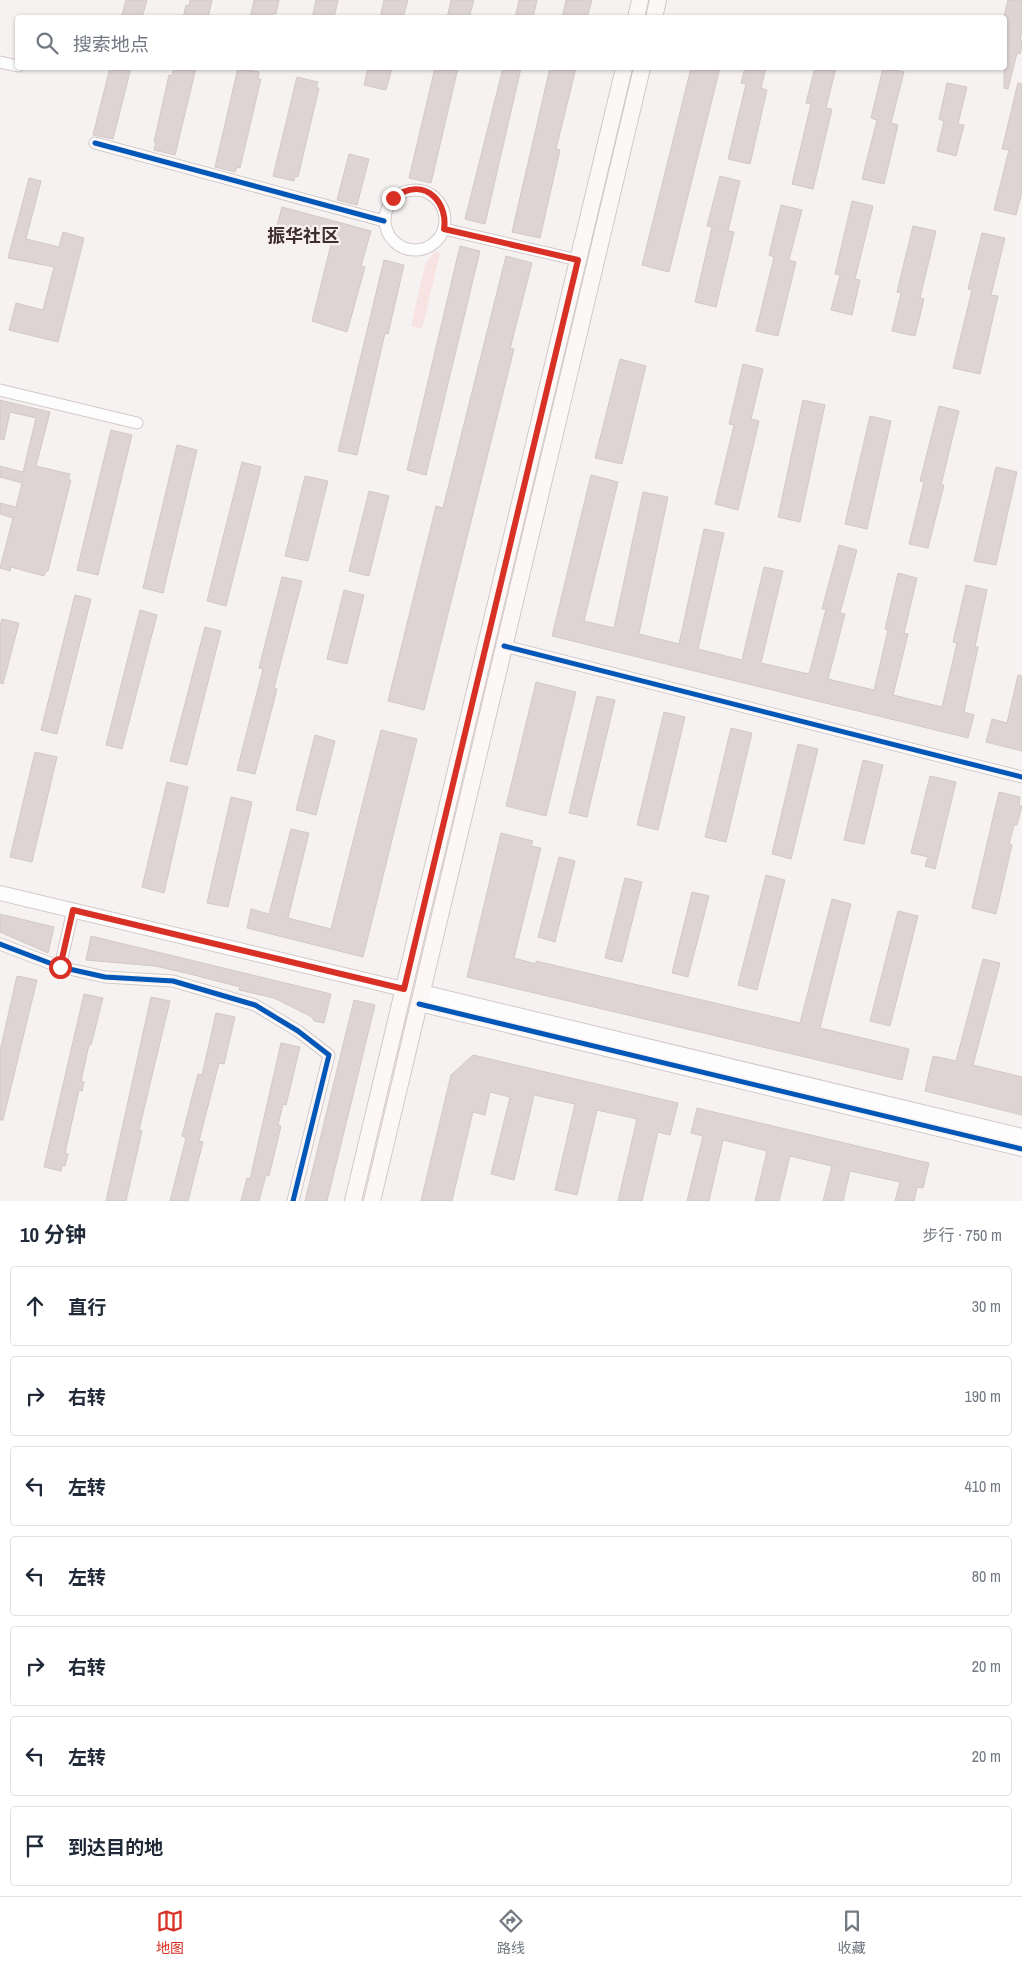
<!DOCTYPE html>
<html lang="zh">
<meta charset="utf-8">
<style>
body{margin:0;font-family:"Archivo Narrow","Noto Sans SC",sans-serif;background:#f6f6f7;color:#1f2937}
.stop{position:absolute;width:15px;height:15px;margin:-11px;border:4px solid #d93025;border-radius:50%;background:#fff}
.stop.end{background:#d93025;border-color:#fff;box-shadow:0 1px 5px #0008}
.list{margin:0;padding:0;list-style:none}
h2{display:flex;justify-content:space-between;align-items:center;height:65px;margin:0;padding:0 20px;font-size:21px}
h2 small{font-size:16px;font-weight:400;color:#747a83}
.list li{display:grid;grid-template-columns:32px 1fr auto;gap:15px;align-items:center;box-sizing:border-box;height:80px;margin:0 10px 10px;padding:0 10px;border:1px solid #e0e1e3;border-radius:5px}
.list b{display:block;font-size:19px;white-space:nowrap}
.list em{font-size:16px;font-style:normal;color:#747a83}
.icon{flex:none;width:28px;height:28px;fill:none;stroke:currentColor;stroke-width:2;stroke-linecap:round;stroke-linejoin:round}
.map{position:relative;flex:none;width:1022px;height:1201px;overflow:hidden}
.search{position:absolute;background:#fff;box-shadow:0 1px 4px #0004;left:15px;right:15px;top:15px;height:55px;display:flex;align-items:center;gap:12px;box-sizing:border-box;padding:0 18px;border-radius:5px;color:#747a83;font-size:19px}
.sheet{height:695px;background:#fff}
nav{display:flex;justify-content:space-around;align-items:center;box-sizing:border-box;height:70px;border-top:1px solid #e0e1e3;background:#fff;font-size:14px;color:#747a83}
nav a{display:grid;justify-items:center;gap:2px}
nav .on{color:#d93025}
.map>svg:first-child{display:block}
.green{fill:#f7e3e2}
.building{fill:#ded4d4;stroke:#d2c8c7}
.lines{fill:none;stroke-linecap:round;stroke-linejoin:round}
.minor-casing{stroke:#d3c9c9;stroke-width:13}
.tertiary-casing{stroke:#d3c9c9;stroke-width:16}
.secondary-casing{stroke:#d3c9c9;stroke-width:18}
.minor{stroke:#fefdfd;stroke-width:11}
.tertiary{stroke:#fefdfd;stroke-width:14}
.secondary{stroke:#fbf8f7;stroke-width:16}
.cycleway-casing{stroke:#f9f1f0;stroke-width:8}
.cycleway{stroke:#0057b8;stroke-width:5}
.route{stroke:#d93025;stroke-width:6}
.labels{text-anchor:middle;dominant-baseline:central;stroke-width:4.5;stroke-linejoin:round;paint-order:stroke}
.quarter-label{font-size:18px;font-weight:bold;fill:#3e2e2e;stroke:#f9f1f0}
</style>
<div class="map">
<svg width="1022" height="1201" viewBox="0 0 1022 1201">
<rect width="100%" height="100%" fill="#f7f2f2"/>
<polygon class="green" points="435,251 440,253 422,329 411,326 425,265"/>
<g class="building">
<polygon points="126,0 147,0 142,18 121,18"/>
<polygon points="190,0 212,0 208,18 183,18 186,5 189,6"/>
<polygon points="254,0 279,0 276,14 273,13 272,18 250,18"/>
<polygon points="316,0 338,0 334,18 312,18"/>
<polygon points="384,0 408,0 403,18 380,18"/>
<polygon points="451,0 474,0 469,18 447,18"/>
<polygon points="519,0 537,0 533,18 515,18"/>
<polygon points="566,0 592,0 587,18 562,18"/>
<polygon points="1008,0 1022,0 1022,31 1020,40 1022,40 1022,47 1020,54 1017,53 1008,89 1004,88 1004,16"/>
<polygon points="110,68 131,68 113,139 93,135"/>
<polygon points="174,68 196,68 175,155 154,150 156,143 154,142 169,75 172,76"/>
<polygon points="238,68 259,72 258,79 261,79 240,168 237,167 235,172 215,167"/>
<polygon points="368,68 392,68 386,90 364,85"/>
<polygon points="435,68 458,68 431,183 409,178"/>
<polygon points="503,68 521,68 485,224 465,219"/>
<polygon points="550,68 576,68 556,149 560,150 540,238 512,232"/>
<polygon points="691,68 720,68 669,272 642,265"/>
<polygon points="745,68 766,68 761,88 767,90 750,164 728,159 746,84 741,83"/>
<polygon points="815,68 836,68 826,108 832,109 813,189 792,184 811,104 806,103"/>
<polygon points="883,68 904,72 891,123 898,125 884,184 862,179 877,120 871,118"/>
<polygon points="297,77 318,82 316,88 319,88 298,177 295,176 294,181 273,176"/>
<polygon points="947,83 967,87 958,124 964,125 956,156 937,151 944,121 939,119"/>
<polygon points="1018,83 1022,84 1022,192 1016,215 994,210 1009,150 1002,149"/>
<polygon points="349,154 369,159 357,205 337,200"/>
<polygon points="720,176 740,181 728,231 734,232 716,307 695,302 712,227 707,226"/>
<polygon points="29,178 41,181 26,239 59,247 63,232 84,238 58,342 9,330 16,303 43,310 54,267 8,258"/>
<polygon points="852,201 873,206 855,279 860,280 852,315 831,310 840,275 835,274"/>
<polygon points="781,205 802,210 789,260 796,262 778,336 756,331 774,257 769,255"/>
<polygon points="282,207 371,231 361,266 365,267 347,332 312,321 331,244 276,229"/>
<polygon points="913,226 936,231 920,298 924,299 915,336 892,331 901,293 897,292"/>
<polygon points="982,233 1005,238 991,295 998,296 980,374 953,368 972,290 968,289"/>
<polygon points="460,246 480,251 426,475 407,470"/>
<polygon points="506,256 532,263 510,349 514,349 424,710 388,701 436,506 443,508"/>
<polygon points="384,260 404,265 388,334 385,333 357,455 338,451"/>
<polygon points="620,359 646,366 622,464 595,458"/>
<polygon points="743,364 763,369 751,419 759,421 738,510 715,504 734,425 729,424"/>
<polygon points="0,400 50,412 36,466 70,474 68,480 71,480 48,571 46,571 44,576 11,567 10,571 0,568 13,518 0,514 0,503 16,507 22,483 0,477 0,466 23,472 36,418 10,412 4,440 0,439"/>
<polygon points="803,400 825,405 800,522 778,517"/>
<polygon points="939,406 959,411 941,485 944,485 928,548 909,544 924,482 920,481"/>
<polygon points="870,416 891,421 867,529 845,524"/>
<polygon points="111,430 132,435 98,575 77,570"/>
<polygon points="177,445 197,450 163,593 143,588"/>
<polygon points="242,462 261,467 226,606 207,601"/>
<polygon points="996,467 1017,472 996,565 974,561"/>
<polygon points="591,475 618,482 584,621 614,628 643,492 668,497 639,634 679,644 704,529 724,533 698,649 742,660 764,567 783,571 761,663 809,674 826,609 822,609 839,545 857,550 840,613 845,614 828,679 874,690 888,630 885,629 898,573 917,578 904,633 908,634 893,695 942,707 957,643 953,642 966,585 987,590 975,647 978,647 964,712 974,715 968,738 552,636"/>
<polygon points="305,476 328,481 308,561 285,556"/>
<polygon points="369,491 389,496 369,576 349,571"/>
<polygon points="282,577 302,581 274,688 277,689 255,774 237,770 263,669 259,668"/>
<polygon points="344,590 364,595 347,664 327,659"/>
<polygon points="75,595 91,599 57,734 41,730"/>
<polygon points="140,610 157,615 122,749 106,745"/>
<polygon points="2,619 19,623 3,684 0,683 0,625"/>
<polygon points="205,627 221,631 187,765 170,761"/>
<polygon points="1018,675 1022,676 1022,751 986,742 992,719 1007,723"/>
<polygon points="536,682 576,692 546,816 506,806"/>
<polygon points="597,696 615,700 587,817 569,813"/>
<polygon points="664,712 685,717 658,830 637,825"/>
<polygon points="731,728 752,733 726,842 705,837"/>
<polygon points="381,730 417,739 363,957 247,928 251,909 269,914 291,829 309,833 288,918 331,929"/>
<polygon points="315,735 335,741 316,815 296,810"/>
<polygon points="798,744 818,749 791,859 772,854"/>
<polygon points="35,752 57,757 32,862 10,857"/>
<polygon points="863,760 883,765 864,844 844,840"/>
<polygon points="930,776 956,782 935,869 925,866 928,857 911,853"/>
<polygon points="167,782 188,787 164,893 142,887"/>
<polygon points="999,792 1020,797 1019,805 1022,806 1017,825 1014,825 1009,844 1012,845 996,914 972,908"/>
<polygon points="231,797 252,802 228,907 207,903"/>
<polygon points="501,833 533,841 531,846 541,848 514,958 536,964 536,961 800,1023 832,899 851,904 820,1028 909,1049 902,1080 467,977"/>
<polygon points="559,857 575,861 555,942 538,937"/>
<polygon points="766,875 785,880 757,990 738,985"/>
<polygon points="625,878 642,882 622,962 605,958"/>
<polygon points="692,892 709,896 688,977 672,973"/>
<polygon points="898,911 918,916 890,1026 870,1021"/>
<polygon points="0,914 54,927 48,953 0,932"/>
<polygon points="91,936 331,994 324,1023 314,1021 312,1017 274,998 239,990 240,987 186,973 155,966 86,960"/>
<polygon points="983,959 1000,963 973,1065 1022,1077 1022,1115 925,1091 933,1056 956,1061"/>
<polygon points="17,976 37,980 3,1120 0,1120 0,1051"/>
<polygon points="84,994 103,998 91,1045 89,1045 81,1081 84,1082 82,1091 79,1090 65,1153 68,1154 65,1166 62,1166 61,1171 44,1167"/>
<polygon points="151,997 170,1001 139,1130 142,1131 126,1201 106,1201"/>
<polygon points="354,1000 375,1005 344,1132 327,1201 305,1201"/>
<polygon points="216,1013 235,1017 224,1064 219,1063 199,1141 203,1142 188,1201 170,1201 186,1138 182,1136 198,1074 202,1075"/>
<polygon points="281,1043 300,1047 286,1105 283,1104 278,1125 281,1126 269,1176 266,1175 259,1201 241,1201 247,1178 250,1179"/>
<polygon points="473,1055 678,1103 670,1135 658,1132 642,1201 618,1201 637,1119 597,1110 577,1195 555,1190 575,1104 534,1095 514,1180 491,1174 510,1097 490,1092 485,1115 473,1112 452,1201 421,1201 451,1075"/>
<polygon points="697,1108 929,1163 923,1188 917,1187 914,1201 895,1201 900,1182 850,1171 843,1201 823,1201 832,1166 790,1156 779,1201 755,1201 767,1151 723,1140 709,1201 687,1201 703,1136 691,1133"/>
</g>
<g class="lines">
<g class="minor-casing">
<g id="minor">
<polyline points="0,62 18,66"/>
<polyline points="95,143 384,221"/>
<circle cx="415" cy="220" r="30"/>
<polyline points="444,229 578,260"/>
<polyline points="0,390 137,423"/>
<polyline points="504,646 1022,777"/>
<polyline points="0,944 60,967 105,977 173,981 255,1005 298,1031 329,1055 293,1201"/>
<polyline points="60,967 73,910"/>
</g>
</g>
<g class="tertiary-casing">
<g id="tertiary">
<polyline points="0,893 403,989"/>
<polyline points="422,992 1022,1136"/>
<polyline points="419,1004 1022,1149"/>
</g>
</g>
<g class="secondary-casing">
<g id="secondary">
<polyline points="636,18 640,0"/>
<polyline points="654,18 658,0"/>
<polyline points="353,1201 624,68"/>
<polyline points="372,1201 642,68"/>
</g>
</g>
<use href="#minor" class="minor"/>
<use href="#tertiary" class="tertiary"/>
<use href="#secondary" class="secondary"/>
<g class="cycleway-casing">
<g id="cycleway">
<polyline points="95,143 384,221"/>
<polyline points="504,646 1022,777"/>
<polyline points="0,944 60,967 105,977 173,981 255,1005 298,1031 329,1055 293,1201"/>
<polyline points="419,1004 1022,1149"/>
</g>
</g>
<use href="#cycleway" class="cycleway"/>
</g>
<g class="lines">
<path class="route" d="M 60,967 L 73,910 L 404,989 L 578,260 L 444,229 C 448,205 429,181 403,192 C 400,193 396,196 393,198"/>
</g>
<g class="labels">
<g class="quarter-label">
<text x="303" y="235">振华社区</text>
</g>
</g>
</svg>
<div class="stop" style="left:60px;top:967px"></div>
<div class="stop end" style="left:393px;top:198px"></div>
<div class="search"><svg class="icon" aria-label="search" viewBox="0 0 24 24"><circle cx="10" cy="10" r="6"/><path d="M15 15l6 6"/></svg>搜索地点</div>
</div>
<section class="sheet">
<h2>10 分钟<small>步行 · 750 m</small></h2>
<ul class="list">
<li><svg class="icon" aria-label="ahead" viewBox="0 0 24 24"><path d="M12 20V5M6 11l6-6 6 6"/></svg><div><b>直行</b></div><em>30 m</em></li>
<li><svg class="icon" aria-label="right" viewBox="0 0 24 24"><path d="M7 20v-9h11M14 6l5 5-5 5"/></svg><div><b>右转</b></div><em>190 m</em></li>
<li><svg class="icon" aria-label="left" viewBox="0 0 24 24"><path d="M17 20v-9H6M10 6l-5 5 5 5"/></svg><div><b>左转</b></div><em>410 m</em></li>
<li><svg class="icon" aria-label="left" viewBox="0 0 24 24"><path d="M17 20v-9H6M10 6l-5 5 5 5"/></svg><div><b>左转</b></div><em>80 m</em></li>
<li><svg class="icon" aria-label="right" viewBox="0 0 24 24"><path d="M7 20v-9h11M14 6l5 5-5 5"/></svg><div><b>右转</b></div><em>20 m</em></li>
<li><svg class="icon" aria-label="left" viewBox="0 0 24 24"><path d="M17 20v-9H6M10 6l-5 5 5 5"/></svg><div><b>左转</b></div><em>20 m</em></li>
<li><svg class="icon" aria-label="arrive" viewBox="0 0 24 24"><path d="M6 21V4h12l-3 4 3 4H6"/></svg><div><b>到达目的地</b></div></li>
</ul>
</section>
<nav>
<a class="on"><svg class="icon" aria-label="map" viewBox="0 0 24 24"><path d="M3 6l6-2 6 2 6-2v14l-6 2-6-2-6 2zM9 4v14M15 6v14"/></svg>地图</a>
<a><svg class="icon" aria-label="directions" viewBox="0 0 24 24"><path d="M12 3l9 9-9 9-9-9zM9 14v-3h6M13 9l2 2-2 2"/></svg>路线</a>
<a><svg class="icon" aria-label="saved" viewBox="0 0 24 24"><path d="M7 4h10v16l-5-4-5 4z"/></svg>收藏</a>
</nav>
